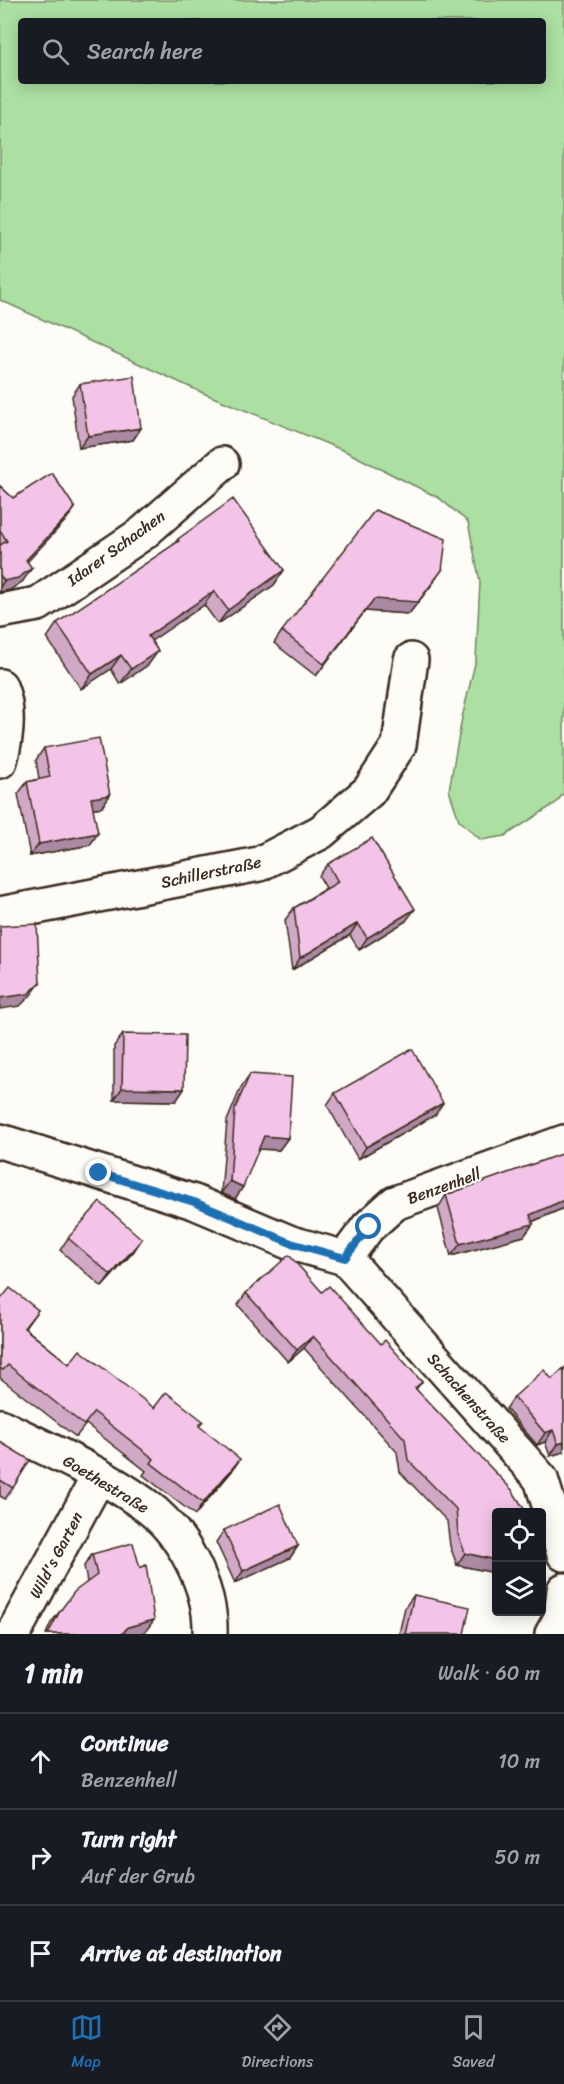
<!DOCTYPE html>
<meta charset="utf-8">
<style>
body{margin:0;font-family:Sriracha,sans-serif;background:#242831;color:#f1f3f6}
.controls{position:absolute;right:18px;bottom:18px;display:grid;overflow:hidden;border-radius:6px;box-shadow:0 3px 15px #0003}
.controls button{width:54px;height:54px;display:grid;place-items:center;padding:0;border:0;border-bottom:2px solid #363941;background:#171b24;color:#f1f3f6;font:30px sans-serif}
.stop{position:absolute;width:18px;height:18px;margin:-14px;border:4px solid #1f6fb2;border-radius:50%;background:#fff}
.stop.end{background:#1f6fb2;border-color:#fff;box-shadow:0 2px 6px #0008}
.list{margin:0;padding:0;list-style:none}
h2{display:flex;justify-content:space-between;align-items:center;height:78px;margin:0;padding:0 24px;font-size:26px}
h2 small{font-size:20px;font-weight:400;color:#9ea1a6}
.list li{display:grid;grid-template-columns:39px 1fr auto;gap:18px;align-items:center;box-sizing:border-box;height:96px;padding:0 24px;border-top:2px solid #363941}
.list b{display:block;font-size:22px;white-space:nowrap}
.list p{margin:0;font-size:20px;white-space:nowrap;color:#9ea1a6}
.list em{font-size:20px;font-style:normal;color:#9ea1a6}
.icon{flex:none;width:33px;height:33px;fill:none;stroke:currentColor;stroke-width:2;stroke-linecap:round;stroke-linejoin:round}
.map{position:relative;flex:none;width:564px;height:1634px;overflow:hidden}
.search{position:absolute;background:#171b24;box-shadow:0 3px 15px #0003;left:18px;right:18px;top:18px;height:66px;display:flex;align-items:center;gap:15px;box-sizing:border-box;padding:0 21px;border-radius:6px;color:#9ea1a6;font-size:22px}
.sheet{height:366px;background:#171b24}
nav{display:flex;justify-content:space-around;align-items:center;box-sizing:border-box;height:84px;border-top:2px solid #363941;background:#171b24;font-size:16px;color:#9ea1a6}
nav a{display:grid;justify-items:center;gap:3px}
nav .on{color:#1f6fb2}
.map>svg:first-child{display:block}
.green{fill:#abe0a2;stroke:#738560;stroke-width:1.5;fill-rule:evenodd}
.lines{fill:none;stroke-linecap:round;stroke-linejoin:round}
.minor-casing{stroke:#3b2a1e;stroke-width:38}
.minor{stroke:#fdfcf7;stroke-width:33}
.wall{fill:#d1a9c7;stroke:#3b2a1e;stroke-width:1.5}
.shaded-wall{fill:#aa89a2;stroke:#3b2a1e;stroke-width:1.5}
.building{fill:#f3c4e7;stroke:#3b2a1e;stroke-width:1.5}
.route{stroke:#1f6fb2;stroke-width:8}
.labels{text-anchor:middle;dominant-baseline:central;stroke-width:4.5;stroke-linejoin:round;paint-order:stroke}
.street-label{font-size:16px;fill:#3b2a1e;stroke:#fdfcf7}
</style>
<div class="map">
<svg width="564" height="1634" viewBox="0 0 564 1634">
<rect width="100%" height="100%" fill="#fdfcf7"/>
<filter id="ink" filterUnits="userSpaceOnUse"><feTurbulence type="fractalNoise" baseFrequency=".0167" numOctaves="2"/><feDisplacementMap in="SourceGraphic" scale="12" xChannelSelector="R" yChannelSelector="G"/><feConvolveMatrix kernelMatrix="1 2 1 2 8 2 1 2 1" color-interpolation-filters="sRGB"/></filter>
<g filter="url(#ink)">
<path class="green" d="M 0,0 L 564,0 L 564,793 L 556,803 L 505,836 L 481,840 L 459,820 L 449,790 L 462,718 L 476,659 L 480,582 L 468,522 L 439,498 L 347,452 L 203,393 L 0,300 ZM 21,21 L 543,21 L 543,81 L 21,81 Z"/>
<g class="lines">
<g class="minor-casing">
<g id="minor">
<polyline points="0,611 38,604 143,533 222,464"/>
<path d="M 0,686 C 10,710 7,736 0,761"/>
<polyline points="0,914 259,864 321,832 369,791 399,745 411,660"/>
<polyline points="0,1141 194,1202 291,1243 345,1258"/>
<polyline points="345,1258 541,1479 564,1554"/>
<polyline points="345,1258 368,1227 395,1203 564,1142"/>
<path d="M 0,1426 C 48,1450 100,1472 144,1504 C 182,1531 212,1588 210,1634"/>
<polyline points="13,1634 99,1476"/>
<polyline points="552,1634 561,1618 564,1590"/>
</g>
</g>
<use href="#minor" class="minor"/>
</g>
<g class="wall">
<polygon points="80,384 141,428 133,440 79,448 72,396"/>
<polygon points="0,486 13,498 75,508 66,520 27,561 23,581 10,590 0,592"/>
<polygon points="178,539 284,570 274,585 218,624 204,605 151,641 158,651 148,665 120,684 111,669 81,689 47,638 57,623 173,545"/>
<polygon points="434,582 409,614 365,611 316,676 274,643 282,631"/>
<polygon points="44,748 102,807 93,808 90,845 30,856 18,794 27,782 39,779 36,760"/>
<polygon points="328,864 406,921 359,950 350,935 292,970 285,920 294,908 326,888 319,876"/>
<polygon points="123,1034 184,1089 176,1101 114,1100 114,1046"/>
<polygon points="250,1074 288,1138 279,1150 259,1149 235,1199 221,1193 227,1121 241,1087"/>
<polygon points="335,1093 435,1115 358,1159 327,1105"/>
<polygon points="564,1153 564,1208 532,1222 533,1224 524,1236 451,1256 438,1208 446,1195"/>
<polygon points="68,1238 134,1251 102,1287 60,1250"/>
<polygon points="322,1292 422,1382 416,1389 496,1512 496,1572 495,1573 457,1565 450,1546 447,1521 400,1472 397,1452 304,1348 288,1362 238,1305 246,1293"/>
<polygon points="0,1300 38,1310 25,1328 69,1364 154,1408 199,1426 232,1471 195,1515 143,1475 146,1471 86,1424 76,1437 0,1378"/>
<polygon points="564,1368 564,1452 550,1456 545,1442 537,1445 506,1409 514,1397 552,1379"/>
<polygon points="0,1442 13,1488 5,1499 0,1496"/>
<polygon points="224,1530 298,1546 290,1558 235,1583 216,1542"/>
<polygon points="92,1554 145,1632 138,1634 46,1634 51,1623 60,1611 87,1582 84,1566"/>
<polygon points="414,1595 464,1634 399,1634 405,1607"/>
</g>
<g class="shaded-wall">
<polygon points="141,428 133,440 79,448 88,436"/>
<polygon points="75,508 66,520 18,572 26,560"/>
<polygon points="32,568 23,581 10,590 0,592 0,587 4,581"/>
<polygon points="284,570 274,585 218,624 228,610"/>
<polygon points="442,570 409,614 365,611 316,676 374,599"/>
<polygon points="214,591 204,605 138,650 148,636"/>
<polygon points="158,651 148,665 120,684 131,669"/>
<polygon points="121,655 111,669 81,689 92,674"/>
<polygon points="110,795 102,807 83,810 91,798"/>
<polygon points="98,833 90,845 30,856 39,844"/>
<polygon points="415,909 406,921 359,950 367,938"/>
<polygon points="358,923 350,935 292,970 300,958"/>
<polygon points="40,983 31,995 20,1006 0,1009 0,998"/>
<polygon points="122,1088 184,1089 176,1101 114,1100"/>
<polygon points="443,1103 435,1115 358,1159 366,1147"/>
<polygon points="264,1136 288,1138 279,1150 256,1149"/>
<polygon points="230,1181 243,1187 235,1199 221,1193"/>
<polygon points="564,1200 564,1208 522,1226 533,1224 524,1236 451,1256 460,1244"/>
<polygon points="142,1239 134,1251 102,1287 111,1275"/>
<polygon points="313,1336 304,1348 288,1362 297,1350"/>
<polygon points="553,1430 545,1442 537,1445 545,1433"/>
<polygon points="564,1442 564,1452 550,1456 558,1444"/>
<polygon points="240,1459 232,1471 195,1515 203,1503"/>
<polygon points="298,1546 290,1558 235,1583 243,1571"/>
<polygon points="465,1553 496,1560 496,1572 495,1573 457,1565"/>
<polygon points="154,1620 145,1632 138,1634 122,1634 128,1627"/>
</g>
<g class="building">
<polygon points="134,376 141,428 88,436 80,384"/>
<polygon points="52,473 75,508 26,560 32,568 18,578 4,581 0,575 0,545 7,541 0,530 0,486 13,498"/>
<polygon points="233,499 284,570 228,610 214,591 148,636 158,651 131,669 121,655 92,674 57,623 179,541 178,539"/>
<polygon points="375,510 446,539 442,570 418,602 374,599 324,664 282,631"/>
<polygon points="99,738 110,795 91,798 98,833 39,844 27,782 50,777 44,748"/>
<polygon points="372,838 415,909 367,938 358,923 300,958 294,908 338,882 328,864"/>
<polygon points="37,924 40,983 28,994 0,998 0,926"/>
<polygon points="123,1034 185,1035 184,1089 122,1088"/>
<polygon points="412,1049 443,1103 366,1147 335,1093"/>
<polygon points="250,1074 292,1077 288,1138 264,1136 243,1187 230,1181 235,1109"/>
<polygon points="564,1153 564,1200 530,1215 533,1224 460,1244 446,1195"/>
<polygon points="100,1202 142,1239 111,1275 68,1238"/>
<polygon points="289,1255 322,1292 329,1286 381,1344 385,1340 422,1382 415,1388 512,1490 526,1512 496,1512 496,1560 465,1553 458,1534 456,1509 408,1460 405,1439 313,1336 297,1350 246,1293"/>
<polygon points="10,1288 38,1310 24,1328 69,1364 80,1350 154,1408 166,1392 203,1421 199,1426 240,1459 203,1503 151,1463 154,1459 94,1412 84,1425 8,1365 3,1370 0,1368 0,1300"/>
<polygon points="564,1368 564,1442 558,1444 553,1430 545,1433 514,1397 544,1370 552,1379"/>
<polygon points="0,1442 30,1460 13,1488 0,1480"/>
<polygon points="280,1504 298,1546 243,1571 224,1530"/>
<polygon points="133,1543 140,1568 146,1565 154,1620 128,1627 122,1634 48,1634 60,1611 75,1591 97,1575 92,1554"/>
<polygon points="414,1595 470,1607 464,1634 405,1634"/>
</g>
</g>
<g class="lines" filter="url(#ink)">
<polyline class="route" points="99,1173 194,1202 291,1243 345,1258 369,1227"/>
</g>
<g class="labels">
<g class="street-label">
<text transform="translate(116 548) rotate(-36)">Idarer Schachen</text>
<text transform="translate(211 872) rotate(-12)">Schillerstraße</text>
<text transform="translate(444 1186) rotate(-20)">Benzenhell</text>
<text transform="translate(469 1398) rotate(48)">Schachenstraße</text>
<text transform="translate(106 1484) rotate(31)">Goethestraße</text>
<text transform="translate(56 1555) rotate(-62)">Wild's Garten</text>
</g>
</g>
</svg>
<div class="controls">
<button><svg class="icon" aria-label="locate" viewBox="0 0 24 24"><circle cx="12" cy="12" r="6"/><path d="M12 2v4M12 18v4M2 12h4M18 12h4"/></svg></button>
<button><svg class="icon" aria-label="layers" viewBox="0 0 24 24"><path d="M12 4l9 5-9 5-9-5zM3 14l9 5 9-5"/></svg></button>
</div>
<div class="stop" style="left:369px;top:1227px"></div>
<div class="stop end" style="left:99px;top:1173px"></div>
<div class="search"><svg class="icon" aria-label="search" viewBox="0 0 24 24"><circle cx="10" cy="10" r="6"/><path d="M15 15l6 6"/></svg>Search here</div>
</div>
<section class="sheet">
<h2>1 min<small>Walk · 60 m</small></h2>
<ul class="list">
<li><svg class="icon" aria-label="ahead" viewBox="0 0 24 24"><path d="M12 20V5M6 11l6-6 6 6"/></svg><div><b>Continue</b><p>Benzenhell</p></div><em>10 m</em></li>
<li><svg class="icon" aria-label="right" viewBox="0 0 24 24"><path d="M7 20v-9h11M14 6l5 5-5 5"/></svg><div><b>Turn right</b><p>Auf der Grub</p></div><em>50 m</em></li>
<li><svg class="icon" aria-label="arrive" viewBox="0 0 24 24"><path d="M6 21V4h12l-3 4 3 4H6"/></svg><div><b>Arrive at destination</b></div></li>
</ul>
</section>
<nav>
<a class="on"><svg class="icon" aria-label="map" viewBox="0 0 24 24"><path d="M3 6l6-2 6 2 6-2v14l-6 2-6-2-6 2zM9 4v14M15 6v14"/></svg>Map</a>
<a><svg class="icon" aria-label="directions" viewBox="0 0 24 24"><path d="M12 3l9 9-9 9-9-9zM9 14v-3h6M13 9l2 2-2 2"/></svg>Directions</a>
<a><svg class="icon" aria-label="saved" viewBox="0 0 24 24"><path d="M7 4h10v16l-5-4-5 4z"/></svg>Saved</a>
</nav>
